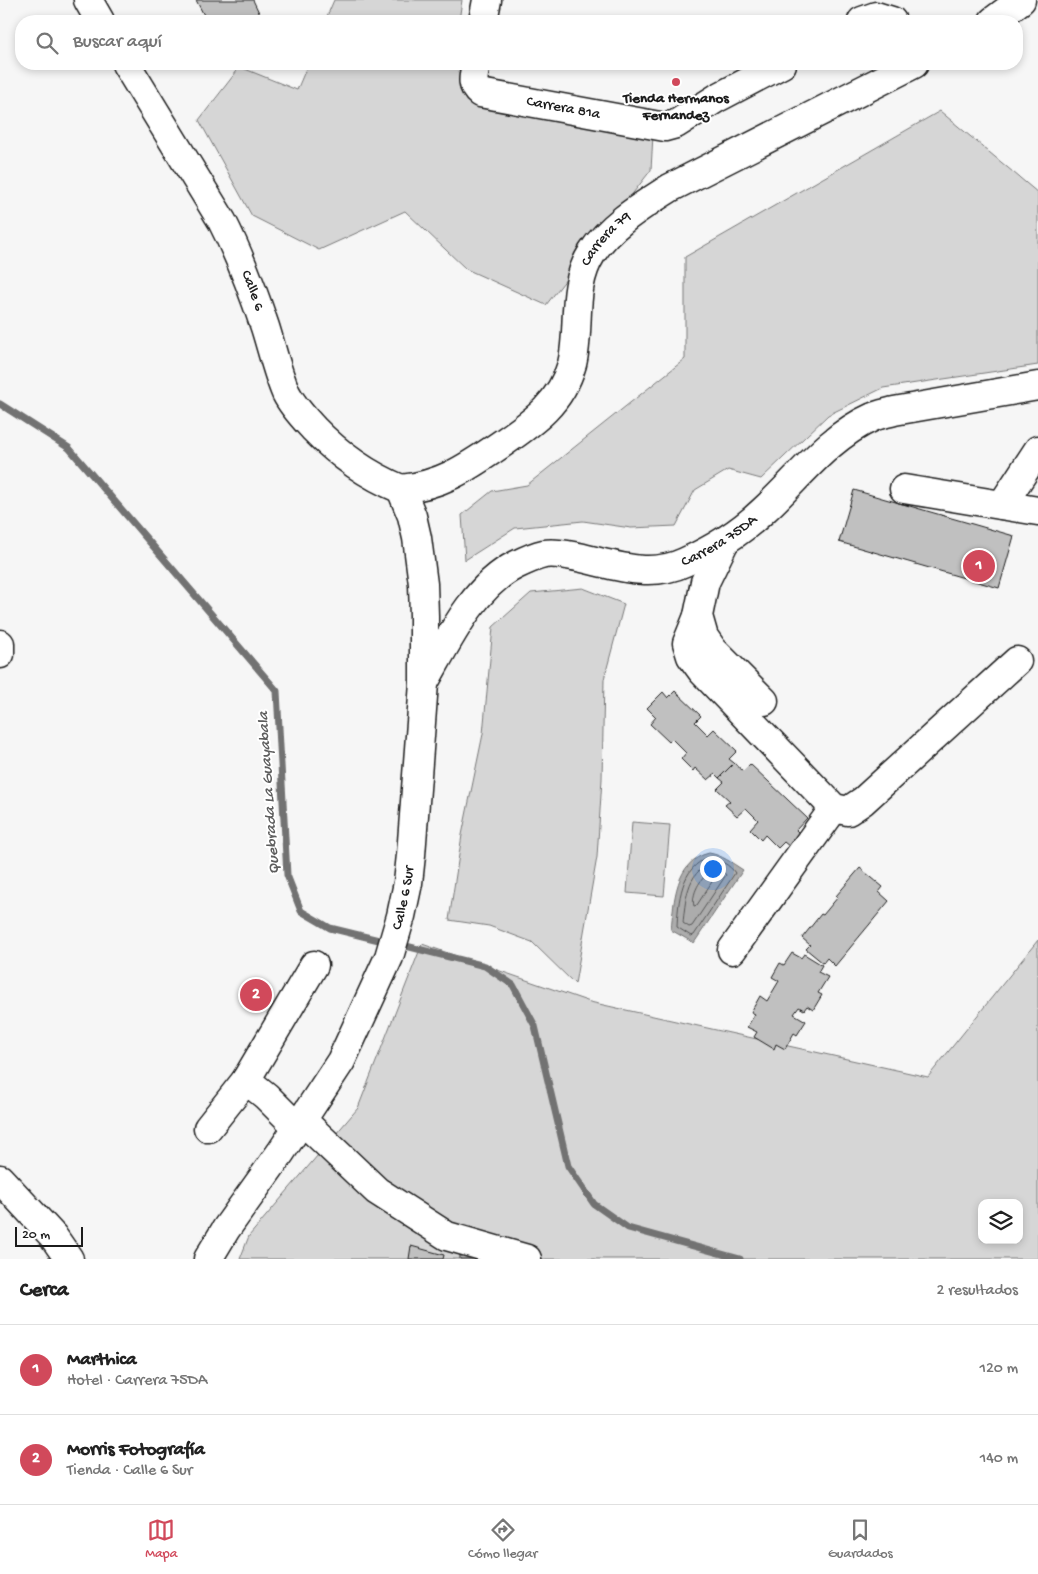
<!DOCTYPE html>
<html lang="es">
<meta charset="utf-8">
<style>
body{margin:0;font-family:"Gochi Hand",sans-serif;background:#f2f2f2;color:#222}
.controls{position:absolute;right:15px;bottom:15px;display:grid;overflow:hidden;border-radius:10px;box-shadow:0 2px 8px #0003}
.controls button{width:45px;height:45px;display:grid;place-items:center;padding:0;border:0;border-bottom:1px solid #e0e0e0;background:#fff;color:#222;font:25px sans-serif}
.scale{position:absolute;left:15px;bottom:12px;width:68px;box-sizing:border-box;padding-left:5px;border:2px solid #1c1c1c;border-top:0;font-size:14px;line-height:18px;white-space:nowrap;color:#1c1c1c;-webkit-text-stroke:4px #fff;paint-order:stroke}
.you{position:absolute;left:712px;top:868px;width:18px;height:18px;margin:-12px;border:4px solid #fff;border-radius:50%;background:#1a73e8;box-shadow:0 0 0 8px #1a73e833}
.badge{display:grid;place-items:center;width:32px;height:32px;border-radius:50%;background:#d1495b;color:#fff;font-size:16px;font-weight:700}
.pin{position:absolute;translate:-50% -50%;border:2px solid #fff;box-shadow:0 1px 5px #0006}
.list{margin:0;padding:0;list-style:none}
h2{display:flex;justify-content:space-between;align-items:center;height:65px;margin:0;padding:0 20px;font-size:21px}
h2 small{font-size:16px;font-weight:400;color:#767676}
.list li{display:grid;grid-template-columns:32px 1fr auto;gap:15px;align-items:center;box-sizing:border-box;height:90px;padding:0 20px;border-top:1px solid #e0e0e0}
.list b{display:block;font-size:19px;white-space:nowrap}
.list p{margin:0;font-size:16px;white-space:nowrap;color:#767676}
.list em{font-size:16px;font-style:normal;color:#767676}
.icon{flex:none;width:28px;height:28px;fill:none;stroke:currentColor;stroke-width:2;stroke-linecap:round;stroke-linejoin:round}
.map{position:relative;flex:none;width:1038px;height:1259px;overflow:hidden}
.search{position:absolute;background:#fff;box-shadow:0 2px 8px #0003;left:15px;right:15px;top:15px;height:55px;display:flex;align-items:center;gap:12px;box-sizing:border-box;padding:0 18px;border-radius:20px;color:#767676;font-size:19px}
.sheet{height:245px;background:#fff}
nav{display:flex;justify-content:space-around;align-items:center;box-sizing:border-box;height:70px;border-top:1px solid #e0e0e0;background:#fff;font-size:14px;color:#767676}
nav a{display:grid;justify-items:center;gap:2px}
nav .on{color:#d1495b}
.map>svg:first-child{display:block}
.green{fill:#d6d6d6;stroke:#797979;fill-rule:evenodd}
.water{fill:#acacac;stroke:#727272}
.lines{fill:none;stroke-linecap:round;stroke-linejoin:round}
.shore{stroke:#565656;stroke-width:1}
.stream{stroke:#727272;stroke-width:7}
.building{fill:#c0c0c0;stroke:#1c1c1c}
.minor-casing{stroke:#1c1c1c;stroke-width:31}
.major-casing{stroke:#1c1c1c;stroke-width:31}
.minor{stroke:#fff;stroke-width:28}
.major{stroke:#fff;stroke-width:28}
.poi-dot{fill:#d1495b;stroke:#fff;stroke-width:2}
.labels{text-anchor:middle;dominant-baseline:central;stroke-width:4;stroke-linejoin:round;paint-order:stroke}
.poi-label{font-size:15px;font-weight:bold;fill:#1c1c1c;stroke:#fff}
.street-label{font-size:15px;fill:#1c1c1c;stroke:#fff}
.water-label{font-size:16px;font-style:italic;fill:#5d5d5d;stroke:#fff}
</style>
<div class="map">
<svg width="1038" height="1259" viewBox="0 0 1038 1259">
<rect width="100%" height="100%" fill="#f6f6f6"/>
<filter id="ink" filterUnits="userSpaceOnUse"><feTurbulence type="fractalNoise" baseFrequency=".02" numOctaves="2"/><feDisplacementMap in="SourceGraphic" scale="10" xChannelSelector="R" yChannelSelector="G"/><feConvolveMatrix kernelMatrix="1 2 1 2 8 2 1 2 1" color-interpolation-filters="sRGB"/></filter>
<g filter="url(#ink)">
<g class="green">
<polygon points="334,0 462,0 459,21 325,21"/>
<polygon points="308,64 453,64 453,67 653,135 651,170 546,305 466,269 405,211 319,250 252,216 199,120 240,67 297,90"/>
<polygon points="940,111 1038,193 1038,365 883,388 828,415 761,479 728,470 695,490 676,526 631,528 583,521 515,528 465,560 462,515 492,491 527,485 685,359 685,257"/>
<polygon points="583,588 624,604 604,679 602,779 597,857 575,984 532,942 489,926 449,920 462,835 483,734 493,627 531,593"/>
<polygon points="632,822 670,825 664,896 627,893"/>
<path d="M 1038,940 L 1038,1259 L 240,1259 L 249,1236 L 358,1108 L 422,944 L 590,1002 L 928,1077 ZM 982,1203 L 1019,1203 L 1019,1240 L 982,1240 Z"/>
</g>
<path class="water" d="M 709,853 C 722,855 732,863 743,870 L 694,943 L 671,930 C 674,901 675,861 709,853 Z"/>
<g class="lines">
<g class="shore">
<path d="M 709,858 C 719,859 730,865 735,873 L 694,935 L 691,936 L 677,927 C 678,903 681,865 709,858 Z"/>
<path d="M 710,865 L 721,869 L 726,875 L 692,926 L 689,927 L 683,923 C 685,904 687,870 710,865 Z"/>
<path d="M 711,872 L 715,875 L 715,877 L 697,905 L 694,906 C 691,895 700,877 711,872 Z"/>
</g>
<g class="stream">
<polyline points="0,404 69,448 277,691 287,875 301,911 330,928 387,942"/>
<polyline points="398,944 485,966 513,985 535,1026 568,1166 594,1204 628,1228 740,1259"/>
</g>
</g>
<g class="building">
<polygon points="196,0 253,0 263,21 207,21"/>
<polygon points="854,490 1014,536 999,588 839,542"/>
<polygon points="675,691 701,716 695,722 708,735 714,729 737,751 729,759 734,763 719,778 715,774 708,780 695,768 693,771 681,759 686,753 672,739 669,742 650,724 656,717 647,708 663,692 668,698"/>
<polygon points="734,763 743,771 750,764 807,818 796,830 801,835 790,847 784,842 778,848 765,835 761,840 750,829 758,820 746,808 737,816 725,805 730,801 717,789 724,782 719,778"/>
<polygon points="860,868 883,887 879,892 889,901 835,966 827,958 823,963 806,949 810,945 802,938 821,914 823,915 838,897 836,896"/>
<polygon points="792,953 801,958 804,954 822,965 818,972 828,977 818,993 822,995 813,1010 807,1006 804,1010 799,1007 794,1014 806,1021 797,1035 794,1033 785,1049 776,1044 774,1049 754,1037 757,1032 747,1027 755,1014 751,1012 760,996 767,1001 779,981 772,977 780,963 784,965"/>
<polygon points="411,1246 444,1255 443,1259 409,1259"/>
<polygon points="460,1254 493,1259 460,1259"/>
</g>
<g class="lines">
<g class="minor-casing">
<g id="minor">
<polyline points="88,0 100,21"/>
<polyline points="483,21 487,0"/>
<polyline points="862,21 876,16 892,21"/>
<path id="s1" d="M 126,64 L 222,221 C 240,256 253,291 265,327 C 272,349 277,372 286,393 C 293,407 304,418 314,429 C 340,456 367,475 401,489"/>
<path id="s2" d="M 476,64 C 474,75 470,85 480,93 L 665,127 L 676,124 L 717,98 L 782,64"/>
<polyline points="904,489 1038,511"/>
<polyline points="1002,505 1038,450"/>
<polyline points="725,541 705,582 698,616 704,637 713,650 764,701"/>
<polyline points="698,616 687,643 691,656 702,671 834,808 848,811 863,801 1017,661"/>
<polyline points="0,644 0,654"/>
<path id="s3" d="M 424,683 C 447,643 473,586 516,565 C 524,561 535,556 544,554 C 556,552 567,555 578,557 C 615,565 649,579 685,562 C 714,549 741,532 764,510 C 799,478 828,437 873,417 C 879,414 887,413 894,411 L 1038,386"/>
<polyline points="732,950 834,808"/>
<polyline points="302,1120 377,1191 447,1236 527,1259"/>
<polyline points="297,1127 266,1096 246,1080 314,965"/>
<polyline points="208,1128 246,1080"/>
<polyline points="0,1179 53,1236 69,1259"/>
</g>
</g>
<g class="major-casing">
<g id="major">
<polyline points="993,21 1021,0"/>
<path id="s4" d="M 208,1259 L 226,1229 L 281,1152 L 341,1061 L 389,957 L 401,916 L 408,883 L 411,855 L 424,683 L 424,616 L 423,584 L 417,538 L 412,516 L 401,489 C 441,485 465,469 497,447 C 530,424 560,406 572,364 C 581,328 570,287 592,253 C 611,224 642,206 670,188 L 914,64"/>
</g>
</g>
<use href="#minor" class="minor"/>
<use href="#major" class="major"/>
</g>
</g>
<circle class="poi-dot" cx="676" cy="82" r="5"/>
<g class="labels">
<g class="poi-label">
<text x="676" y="99">Tienda Hermanos<tspan x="676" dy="17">Fernandez</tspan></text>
</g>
<g class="street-label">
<text stroke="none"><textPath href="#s2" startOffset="116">Carrera 81a</textPath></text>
<text stroke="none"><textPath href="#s4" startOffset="1182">Carrera 79</textPath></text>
<text stroke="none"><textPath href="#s1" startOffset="260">Calle 6</textPath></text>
<text stroke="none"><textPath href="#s3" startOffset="366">Carrera 75DA</textPath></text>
<text stroke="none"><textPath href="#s4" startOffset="414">Calle 6 Sur</textPath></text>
</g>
<g class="water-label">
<text transform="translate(270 793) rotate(-94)">Quebrada La Guayabala</text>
</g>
</g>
</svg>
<div class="controls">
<button><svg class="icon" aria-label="layers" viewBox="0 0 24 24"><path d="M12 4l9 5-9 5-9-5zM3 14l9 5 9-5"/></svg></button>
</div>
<div class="scale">20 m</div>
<div class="you"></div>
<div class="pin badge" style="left:979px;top:566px">1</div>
<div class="pin badge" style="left:256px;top:995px">2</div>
<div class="search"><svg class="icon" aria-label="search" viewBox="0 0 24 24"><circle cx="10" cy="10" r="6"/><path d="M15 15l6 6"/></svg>Buscar aquí</div>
</div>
<section class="sheet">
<h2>Cerca<small>2 resultados</small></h2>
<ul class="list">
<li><span class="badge">1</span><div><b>Marthica</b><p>Hotel · Carrera 75DA</p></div><em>120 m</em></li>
<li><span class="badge">2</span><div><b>Morris Fotografía</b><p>Tienda · Calle 6 Sur</p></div><em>140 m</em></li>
</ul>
</section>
<nav>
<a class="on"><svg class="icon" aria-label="map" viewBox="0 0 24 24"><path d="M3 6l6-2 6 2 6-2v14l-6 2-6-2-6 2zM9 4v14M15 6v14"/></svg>Mapa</a>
<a><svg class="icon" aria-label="directions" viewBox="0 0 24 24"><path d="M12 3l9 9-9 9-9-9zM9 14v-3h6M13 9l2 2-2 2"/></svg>Cómo llegar</a>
<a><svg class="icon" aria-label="saved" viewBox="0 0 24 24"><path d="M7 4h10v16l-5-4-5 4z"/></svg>Guardados</a>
</nav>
